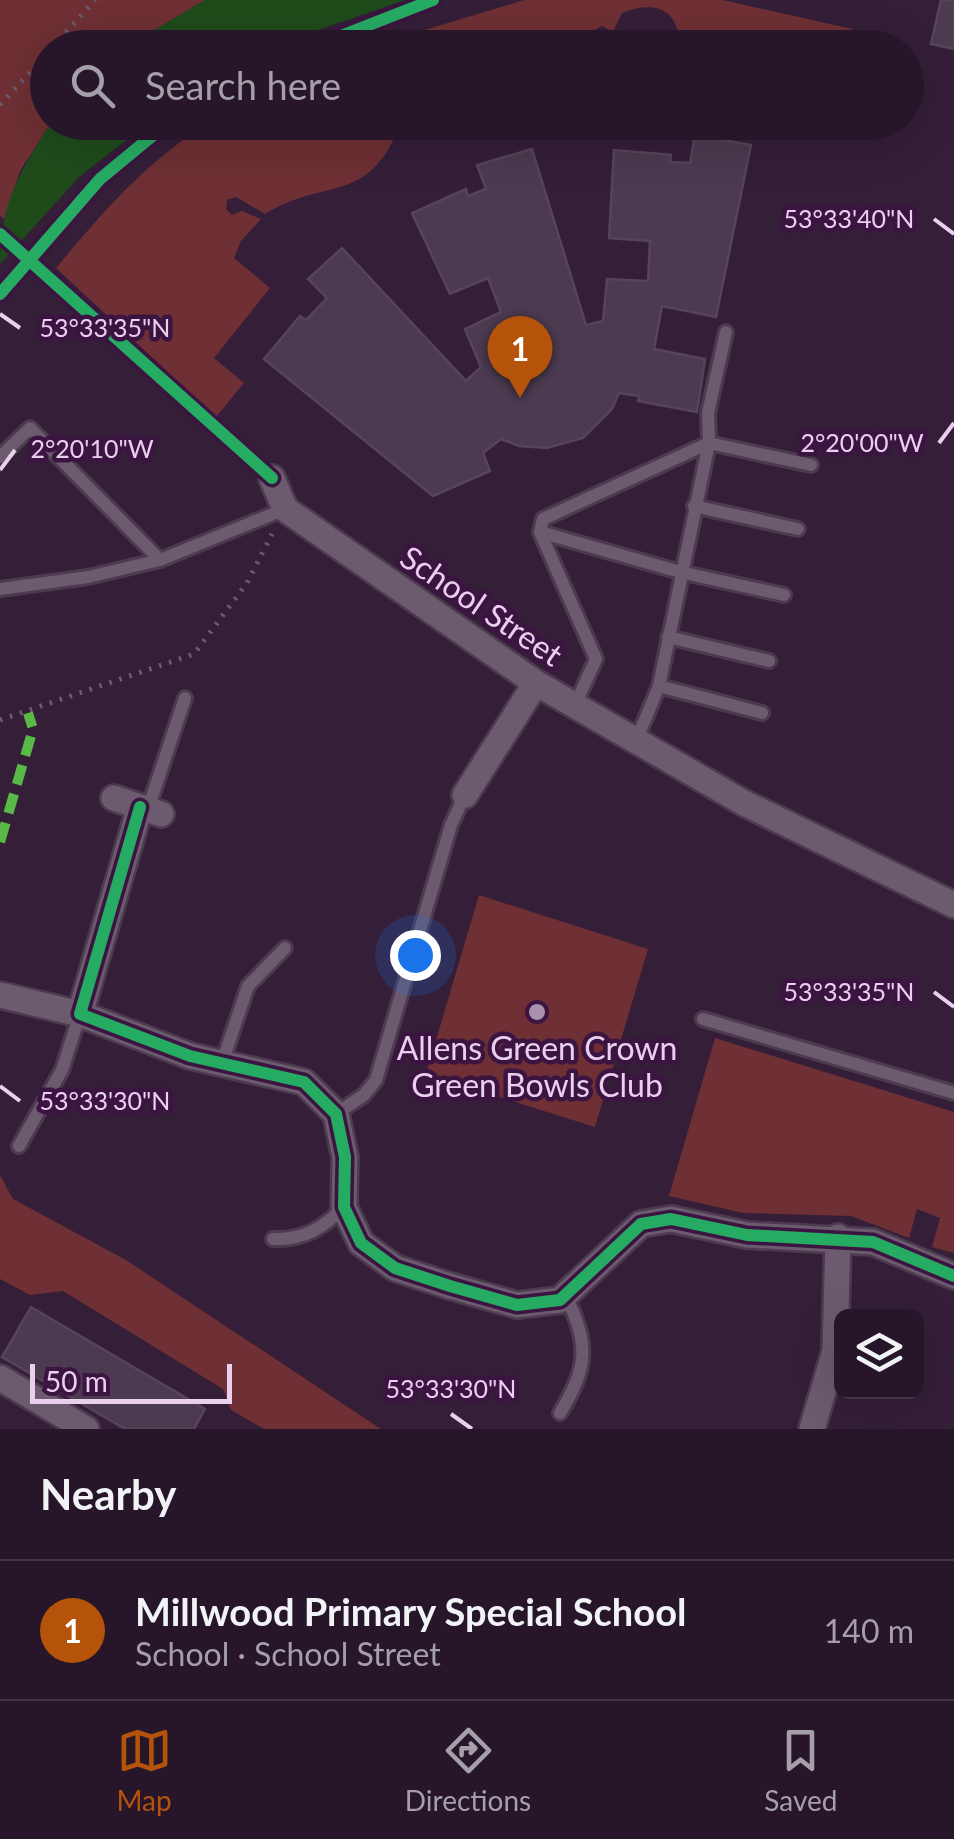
<!DOCTYPE html>
<meta charset="utf-8">
<style>
body{margin:0;font-family:Lato,sans-serif;background:#2f1f32;color:#f1f3f6}
.controls{position:absolute;right:30px;bottom:30px;display:grid;overflow:hidden;border-radius:15px;box-shadow:0 10px 40px #0002}
.controls button{width:90px;height:90px;display:grid;place-items:center;padding:0;border:0;border-bottom:2px solid #433547;background:#27162a;color:#f1f3f6;font:50px sans-serif}
.scale{position:absolute;left:30px;bottom:25px;width:202px;box-sizing:border-box;padding-left:10px;border:5px solid #e9d0ed;border-top:0;font-size:28px;line-height:35px;white-space:nowrap;color:#e9d0ed;-webkit-text-stroke:8px #3c1442;paint-order:stroke}
.you{position:absolute;left:415px;top:955px;width:35px;height:35px;margin:-25px;border:8px solid #fff;border-radius:50%;background:#1a73e8;box-shadow:0 0 0 15px #1a73e833}
.badge{display:grid;place-items:center;width:65px;height:65px;border-radius:50%;background:#b45309;color:#fff;font-size:32px;font-weight:700}
.pin{position:absolute;translate:-50% -82px;filter:drop-shadow(0 2px 5px #0008)}
.pin::after{content:'';position:absolute;top:52px;width:35px;height:30px;background:inherit;clip-path:polygon(0 0,100% 0,50% 100%)}
.list{margin:0;padding:0;list-style:none}
h2{display:flex;justify-content:space-between;align-items:center;height:130px;margin:0;padding:0 40px;font-size:42px}
h2 small{font-size:32px;font-weight:400;color:#a49fa8}
.list li{display:grid;grid-template-columns:65px 1fr auto;gap:30px;align-items:center;box-sizing:border-box;height:140px;padding:0 40px;border-top:2px solid #433547}
.list b{display:block;font-size:38px;white-space:nowrap}
.list p{margin:0;font-size:32px;white-space:nowrap;color:#a49fa8}
.list em{font-size:32px;font-style:normal;color:#a49fa8}
.icon{flex:none;width:55px;height:55px;fill:none;stroke:currentColor;stroke-width:2;stroke-linecap:round;stroke-linejoin:round}
.map{position:relative;flex:none;width:954px;height:1429px;overflow:hidden}
.search{position:absolute;background:#27162a;box-shadow:0 10px 40px #0002;left:30px;right:30px;top:30px;height:110px;display:flex;align-items:center;gap:25px;box-sizing:border-box;padding:0 35px;border-radius:55px;color:#a49fa8;font-size:38px}
.sheet{height:270px;background:#27162a}
nav{display:flex;justify-content:space-around;align-items:center;box-sizing:border-box;height:140px;border-top:2px solid #433547;background:#27162a;font-size:28px;color:#a49fa8}
nav a{display:grid;justify-items:center;gap:5px}
nav .on{color:#b45309}
.map>svg:first-child{display:block}
.green{fill:#6e3034}
.water{fill:#1f4b1b}
.building{fill:#4c3a50;stroke:#56445a;stroke-width:2.5}
.lines{fill:none;stroke-linecap:round;stroke-linejoin:round}
.lane-casing{stroke:#4c3a4f;stroke-width:18}
.street-casing{stroke:#4c3a4f;stroke-width:30}
.path{stroke:#6c5c6f;stroke-width:5;stroke-dasharray:2.5 8;stroke-linecap:butt}
.lane{stroke:#6c5a6f;stroke-width:12}
.street{stroke:#6c5a6f;stroke-width:25}
.quiet{stroke:#58b947;stroke-width:10;stroke-dasharray:20 10;stroke-linecap:butt}
.cycleway-casing{stroke:#3c1442;stroke-width:19}
.cycleway{stroke:#26ab63;stroke-width:12}
.ticks{fill:none;stroke:#e9d0ed;stroke-width:4}
.poi-dot{fill:#aa92ae;stroke:#3c1442;stroke-width:4}
.labels{text-anchor:middle;dominant-baseline:central;stroke-width:9;stroke-linejoin:round;paint-order:stroke}
.street-label{font-size:32px;fill:#e9d0ed;stroke:#3c1442}
.poi-label{font-size:32px;fill:#e9d0ed;stroke:#3c1442}
.ticks-label{font-size:25px;text-anchor:middle;fill:#e9d0ed;stroke:#3c1442;stroke-width:9;stroke-linejoin:round;paint-order:stroke}
</style>
<div class="map">
<svg width="954" height="1429" viewBox="0 0 954 1429">
<rect width="100%" height="100%" fill="#341e38"/>
<g class="green">
<polygon points="0,0 205,0 126,47 48,48 48,122 51,123 20,171 4,219 0,216"/>
<path d="M 524,0 L 723,0 L 852,29 L 848,47 L 679,47 C 680,8 654,0 622,13 L 613,32 L 602,26 L 596,29 L 595,40 L 575,47 L 368,47 Z"/>
<path d="M 209,123 L 401,123 C 368,207 327,176 265,214 L 236,197 L 227,200 L 226,209 L 232,215 L 242,211 L 261,219 L 241,241 L 234,258 L 270,288 L 214,358 L 244,383 L 216,417 L 56,268 C 103,212 146,161 209,123 Z"/>
<polygon points="479,895 648,949 595,1127 426,1074"/>
<polygon points="715,1038 954,1112 954,1253 932,1247 940,1218 917,1209 909,1238 851,1216 743,1213 669,1196"/>
<polygon points="0,1175 13,1199 126,1260 381,1429 264,1429 231,1410 223,1389 63,1291 30,1295 0,1279"/>
</g>
<g class="water">
<polygon points="205,0 405,0 269,47 126,47"/>
<path d="M 51,123 L 148,123 L 80,176 L 0,264 C 0,203 19,173 51,123 Z"/>
</g>
<g class="building">
<polygon points="941,0 954,0 954,49 931,44"/>
<polygon points="695,135 751,145 716,317 662,306 654,349 705,359 697,412 638,401 639,396 619,393 612,409 583,438 547,448 519,446 501,439 483,453 490,471 433,496 264,359 300,316 306,320 327,298 308,279 342,248 466,381 481,367 465,329 501,312 488,278 450,294 412,213 466,189 468,196 486,189 477,165 532,149 586,325 603,321 607,279 648,281 650,241 609,238 614,150 671,155 670,162 690,163"/>
<polygon points="31,1307 205,1409 194,1429 125,1429 2,1357"/>
</g>
<g class="lines">
<g class="lane-casing">
<g id="lane">
<polyline points="0,457 30,428 160,560"/>
<polyline points="694,506 798,529"/>
<polyline points="540,532 680,572 784,595"/>
<polyline points="0,589 88,577 160,560 285,509"/>
<polyline points="668,637 769,661"/>
<polyline points="659,686 762,713"/>
<polyline points="575,705 596,659 540,532 543,519 709,443 708,413 726,332"/>
<polyline points="636,741 659,686 709,443 811,465"/>
<polyline points="148,809 185,698"/>
<polyline points="703,1019 954,1093"/>
<polyline points="222,1063 248,986 285,948"/>
<polyline points="336,1114 364,1095 376,1080 451,825 465,795"/>
<polyline points="19,1146 62,1070 80,1014"/>
<path d="M 273,1239 C 304,1240 323,1228 344,1207"/>
<path d="M 560,1413 C 589,1366 589,1344 565,1294"/>
</g>
</g>
<g class="street-casing">
<g id="street">
<polyline points="272,478 285,509 536,683 744,803 954,905"/>
<polyline points="465,795 536,683"/>
<polyline points="114,798 161,814"/>
<polyline points="140,807 80,1014 190,1056 304,1082 336,1114 345,1157 344,1207 361,1243 395,1268 450,1286 517,1305 560,1300 641,1224 671,1219 747,1235 873,1242 954,1276"/>
<polyline points="0,995 80,1014"/>
<polyline points="0,1378 86,1429"/>
<polyline points="812,1429 835,1351 838,1237"/>
</g>
</g>
<g class="path">
<polyline points="52,48 95,0"/>
<polyline points="0,105 48,53"/>
<polyline points="0,720 194,654 247,583 272,534"/>
</g>
<use href="#lane" class="lane"/>
<use href="#street" class="street"/>
<polyline class="quiet" points="0,842 33,729 28,713"/>
<g class="cycleway-casing">
<g id="cycleway">
<polyline points="310,48 433,0"/>
<polyline points="0,234 272,478"/>
<polyline points="0,294 100,179 169,122"/>
<polyline points="140,807 80,1014 190,1056 304,1082 336,1114 345,1157 344,1207 361,1243 395,1268 450,1286 517,1305 560,1300 641,1224 671,1219 747,1235 873,1242 954,1276"/>
</g>
</g>
<use href="#cycleway" class="cycleway"/>
</g>
<path class="ticks" d="M 934,219 L 954,234M 0,314 L 20,328M 939,443 L 954,423M 0,470 L 15,450M 934,992 L 954,1007M 0,1086 L 20,1101M 451,1414 L 472,1429"/>
<circle class="poi-dot" cx="537" cy="1012" r="10"/>
<g class="labels">
<g class="street-label">
<text transform="translate(482 605) rotate(34)">School Street</text>
</g>
<g class="poi-label">
<text x="537" y="1047">Allens Green Crown<tspan x="537" dy="37">Green Bowls Club</tspan></text>
</g>
</g>
<g class="ticks-label">
<text x="849" y="228">53°33'40"N</text>
<text x="105" y="337">53°33'35"N</text>
<text x="862" y="452">2°20'00"W</text>
<text x="92" y="458">2°20'10"W</text>
<text x="849" y="1001">53°33'35"N</text>
<text x="105" y="1110">53°33'30"N</text>
<text x="451" y="1398">53°33'30"N</text>
</g>
</svg>
<div class="controls">
<button><svg class="icon" aria-label="layers" viewBox="0 0 24 24"><path d="M12 4l9 5-9 5-9-5zM3 14l9 5 9-5"/></svg></button>
</div>
<div class="scale">50 m</div>
<div class="you"></div>
<div class="pin badge" style="left:520px;top:398px">1</div>
<div class="search"><svg class="icon" aria-label="search" viewBox="0 0 24 24"><circle cx="10" cy="10" r="6"/><path d="M15 15l6 6"/></svg>Search here</div>
</div>
<section class="sheet">
<h2>Nearby<small></small></h2>
<ul class="list">
<li><span class="badge">1</span><div><b>Millwood Primary Special School</b><p>School · School Street</p></div><em>140 m</em></li>
</ul>
</section>
<nav>
<a class="on"><svg class="icon" aria-label="map" viewBox="0 0 24 24"><path d="M3 6l6-2 6 2 6-2v14l-6 2-6-2-6 2zM9 4v14M15 6v14"/></svg>Map</a>
<a><svg class="icon" aria-label="directions" viewBox="0 0 24 24"><path d="M12 3l9 9-9 9-9-9zM9 14v-3h6M13 9l2 2-2 2"/></svg>Directions</a>
<a><svg class="icon" aria-label="saved" viewBox="0 0 24 24"><path d="M7 4h10v16l-5-4-5 4z"/></svg>Saved</a>
</nav>
